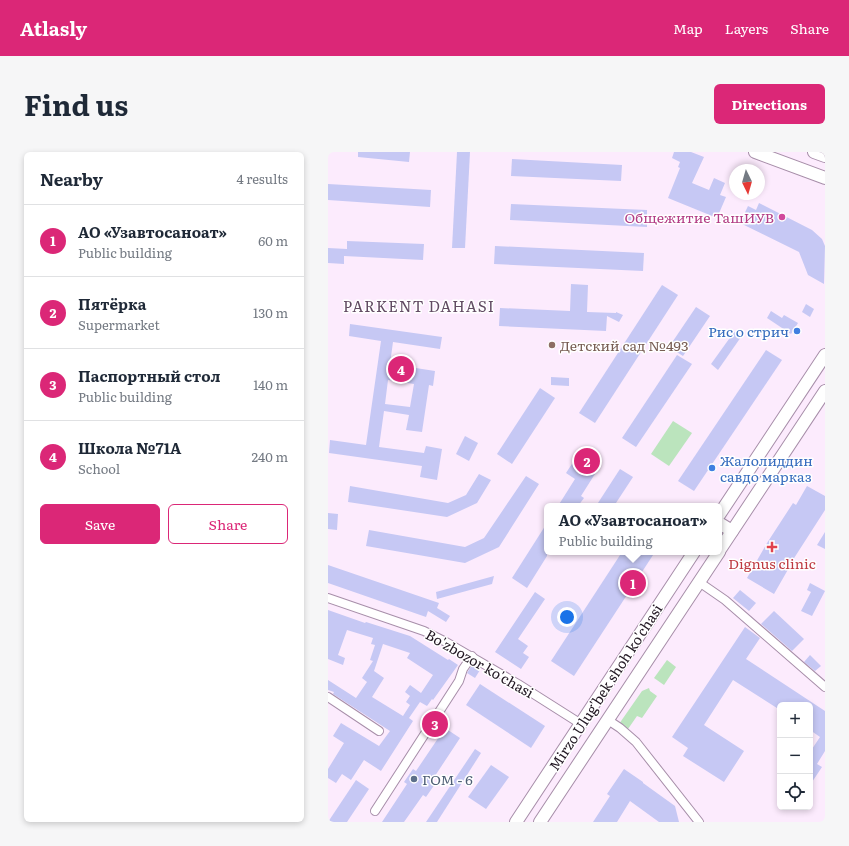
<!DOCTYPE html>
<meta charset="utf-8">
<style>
body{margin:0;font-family:Literata,serif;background:#f6f6f7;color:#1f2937}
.controls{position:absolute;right:12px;bottom:12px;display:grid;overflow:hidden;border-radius:6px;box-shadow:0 2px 6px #0003}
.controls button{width:36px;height:36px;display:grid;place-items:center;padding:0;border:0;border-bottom:1px solid #e0e1e3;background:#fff;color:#1f2937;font:20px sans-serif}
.compass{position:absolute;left:401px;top:12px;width:36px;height:36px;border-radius:50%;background:#fff;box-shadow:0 2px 6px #0003;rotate:175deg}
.you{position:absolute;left:239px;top:465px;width:14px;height:14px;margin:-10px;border:3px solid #fff;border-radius:50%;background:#1a73e8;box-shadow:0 0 0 6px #1a73e833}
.badge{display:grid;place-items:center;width:26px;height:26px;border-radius:50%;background:#db2777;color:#fff;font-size:13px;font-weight:700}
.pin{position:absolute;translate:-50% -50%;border:2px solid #fff;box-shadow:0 1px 4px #0006}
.popup{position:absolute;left:216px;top:351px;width:178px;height:52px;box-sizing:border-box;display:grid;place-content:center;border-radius:6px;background:#fff;filter:drop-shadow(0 1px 3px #0005);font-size:13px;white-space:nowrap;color:#747a83}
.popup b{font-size:15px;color:#1f2937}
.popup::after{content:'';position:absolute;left:50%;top:100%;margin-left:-8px;border:8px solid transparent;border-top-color:#fff}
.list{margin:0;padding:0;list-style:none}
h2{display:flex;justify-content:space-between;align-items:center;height:52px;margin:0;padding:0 16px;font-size:17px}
h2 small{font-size:13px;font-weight:400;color:#747a83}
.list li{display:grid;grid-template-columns:26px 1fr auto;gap:12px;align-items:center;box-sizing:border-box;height:72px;padding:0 16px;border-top:1px solid #e0e1e3}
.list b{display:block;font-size:15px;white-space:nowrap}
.list p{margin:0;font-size:13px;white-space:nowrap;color:#747a83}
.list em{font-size:13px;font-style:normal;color:#747a83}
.actions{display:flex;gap:8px;padding:12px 16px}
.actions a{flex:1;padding:9px 0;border:1px solid #db2777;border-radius:6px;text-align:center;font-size:14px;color:#db2777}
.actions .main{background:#db2777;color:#fff}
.icon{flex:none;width:22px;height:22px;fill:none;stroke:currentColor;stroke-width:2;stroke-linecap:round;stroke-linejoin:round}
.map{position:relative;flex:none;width:497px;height:670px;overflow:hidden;border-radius:6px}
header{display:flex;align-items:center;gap:24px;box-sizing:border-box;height:56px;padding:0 20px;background:#db2777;color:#fff}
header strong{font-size:19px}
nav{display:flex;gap:22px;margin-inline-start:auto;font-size:14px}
.intro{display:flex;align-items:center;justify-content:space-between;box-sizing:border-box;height:96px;padding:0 24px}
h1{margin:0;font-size:28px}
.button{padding:10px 18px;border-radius:6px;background:#db2777;color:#fff;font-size:14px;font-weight:700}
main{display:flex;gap:24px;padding:0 24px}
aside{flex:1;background:#fff;border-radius:6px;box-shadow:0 2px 6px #0003}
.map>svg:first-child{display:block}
.green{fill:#bbe4bd}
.building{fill:#c6c8f4;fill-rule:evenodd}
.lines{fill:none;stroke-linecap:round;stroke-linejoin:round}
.street-casing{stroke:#a78ea9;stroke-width:10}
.primary-casing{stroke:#a78ea9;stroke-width:14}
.street{stroke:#fff;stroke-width:8}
.primary{stroke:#fff;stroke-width:12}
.hotel-dot{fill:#d1479c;stroke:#fff;stroke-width:1.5}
.shop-dot{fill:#3f7fe0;stroke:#fff;stroke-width:1.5}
.education-dot{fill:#8d6e63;stroke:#fff;stroke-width:1.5}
.health-dot{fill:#e0444e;stroke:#fff;stroke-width:1.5}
.service-dot{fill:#5c6f8a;stroke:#fff;stroke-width:1.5}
.labels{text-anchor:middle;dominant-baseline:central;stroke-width:3;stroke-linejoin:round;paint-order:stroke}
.hotel-label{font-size:14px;fill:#b23c85;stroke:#fff;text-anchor:end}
.shop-label{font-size:14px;fill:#366cbe;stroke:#fff;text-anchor:end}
.education-label{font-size:14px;fill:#785e54;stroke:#fff;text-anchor:start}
.health-label{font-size:14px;fill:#be3a42;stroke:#fff}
.street-label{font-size:14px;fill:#221823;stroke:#fff}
.service-label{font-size:14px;fill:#4e5e75;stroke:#fff;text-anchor:start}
.neighbourhood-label{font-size:15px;letter-spacing:1px;fill:#624b63;stroke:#fff}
</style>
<header>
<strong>Atlasly</strong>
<nav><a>Map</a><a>Layers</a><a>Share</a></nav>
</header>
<div class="intro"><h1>Find us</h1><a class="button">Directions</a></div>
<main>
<aside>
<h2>Nearby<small>4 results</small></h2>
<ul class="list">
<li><span class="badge">1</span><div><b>АО «Узавтосаноат»</b><p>Public building</p></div><em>60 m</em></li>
<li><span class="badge">2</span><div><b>Пятёрка</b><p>Supermarket</p></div><em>130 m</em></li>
<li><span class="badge">3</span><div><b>Паспортный стол</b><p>Public building</p></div><em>140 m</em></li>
<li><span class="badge">4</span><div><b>Школа №71А</b><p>School</p></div><em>240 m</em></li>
</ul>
<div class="actions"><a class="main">Save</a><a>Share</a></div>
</aside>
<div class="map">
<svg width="497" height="670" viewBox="0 0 497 670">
<rect width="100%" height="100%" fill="#fcebfd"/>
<g class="green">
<polygon points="345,269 364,281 341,314 323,302"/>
<polygon points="339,508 348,515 336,533 326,526"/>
<polygon points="321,536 322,539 329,544 314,566 309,564 300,577 291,572 314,539"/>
</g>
<g class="building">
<polygon points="30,0 82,0 81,10 30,5"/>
<polygon points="129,0 142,0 137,96 124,96"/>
<polygon points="346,0 363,0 376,5 364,31 381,38 386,26 397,31 392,43 398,45 389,66 340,46 352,16 350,15 352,10 344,6"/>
<polygon points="184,7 294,13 293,29 183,24"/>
<polygon points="0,32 103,38 102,55 0,48"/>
<polygon points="431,51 484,78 494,87 497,94 496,132 480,123 471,100 412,71 420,54 428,58"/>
<polygon points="183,52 319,58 319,75 182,68"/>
<polygon points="19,89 96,92 95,108 16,104 16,112 0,111 0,96 19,97"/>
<polygon points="167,94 316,101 315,119 166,112"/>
<polygon points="243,132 260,133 259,160 288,161 288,160 295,163 291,170 279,164 278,179 171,174 172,156 242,159"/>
<polygon points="334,133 350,143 267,271 251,261"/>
<polygon points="478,152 486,157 482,165 474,160"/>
<polygon points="368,155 382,164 355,204 341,195"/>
<polygon points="443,159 454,166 456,163 470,171 463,182 439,166"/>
<path d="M 22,172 L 114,185 L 112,197 L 65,190 L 62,212 L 107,219 L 105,234 L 101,233 L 94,280 L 78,278 L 81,263 L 56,259 L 51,295 L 96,301 L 98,294 L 114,297 L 109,328 L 92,325 L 94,314 L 1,301 L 2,288 L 38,293 L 53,189 L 21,184 ZM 60,228 L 86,232 L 82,255 L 57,252 Z"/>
<polygon points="406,180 413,185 390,218 383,212"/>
<polygon points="438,198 454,208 366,339 350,329"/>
<polygon points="349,203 364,212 308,295 294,286"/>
<polygon points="223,225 241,226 241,234 223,233"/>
<polygon points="212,236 227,246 184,312 169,302"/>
<polygon points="137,284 150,291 141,309 128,302"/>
<polygon points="251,301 272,314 253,344 256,346 250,354 230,354 247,327 238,321"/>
<polygon points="292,317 305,325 286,354 268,354"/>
<polygon points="151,322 163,328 149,351 119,365 20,350 22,334 120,351 138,343"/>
<polygon points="198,324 211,332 171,395 137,411 38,394 41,378 137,395 156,386"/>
<polygon points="479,334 497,344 497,358 461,414 462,414 446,442 419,426 439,391 465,351 468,353"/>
<polygon points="0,361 10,362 9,378 0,377"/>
<polygon points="219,371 219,404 199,436 184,426"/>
<polygon points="497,380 497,397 489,393"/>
<polygon points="294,400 327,400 246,524 223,509"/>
<polygon points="0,413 111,451 109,456 122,464 118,470 100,459 98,465 0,431"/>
<polygon points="166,424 164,432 109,447 108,440"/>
<polygon points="482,431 497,439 484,464 473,459 483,440 479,438"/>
<polygon points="412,438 428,451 421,459 405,446"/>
<polygon points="207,440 217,447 190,487 200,494 195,501 201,505 193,517 167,500"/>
<path d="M 0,458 L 37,471 L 38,470 L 82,484 L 120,508 L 121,507 L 130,513 L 105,548 L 104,547 L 99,554 L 92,550 L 81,566 L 85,569 L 53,619 L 36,608 L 23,628 L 14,622 L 8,631 L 0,626 L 0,617 L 16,591 L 5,584 L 13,571 L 51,594 L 62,579 L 5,542 L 6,540 L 0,538 L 0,528 L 28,546 L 39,530 L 34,526 L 45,509 L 42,508 L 47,493 L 43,492 L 45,486 L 19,478 L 10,503 L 17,506 L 15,513 L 0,507 ZM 55,492 L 82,501 L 79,506 L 105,523 L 93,541 L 82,533 L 77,540 L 82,544 L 78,550 L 82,553 L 75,564 L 44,545 L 56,526 L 46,519 Z"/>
<polygon points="446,459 476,487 464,499 433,472"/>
<polygon points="417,475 432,486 418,507 497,559 497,599 489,612 494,615 482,633 482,600 492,585 482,578 482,553 452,553 452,558 405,528 376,573 416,599 396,630 355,604 360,596 344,585"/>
<polygon points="482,503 493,514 487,519 476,510"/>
<polygon points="144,513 152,518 147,526 139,521"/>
<polygon points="152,532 217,574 203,596 138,553"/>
<polygon points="117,576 132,586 103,630 107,632 98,645 95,643 76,670 54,670 79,632 76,630 85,617 88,619"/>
<polygon points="147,597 153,601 109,670 98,670"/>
<polygon points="163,613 181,625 158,657 140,645"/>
<polygon points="296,617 315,630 315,631 347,654 351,670 331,670 302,649 289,670 265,670 282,644 279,642"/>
<polygon points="28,628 41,637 19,670 0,670"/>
</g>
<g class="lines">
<g class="street-casing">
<g id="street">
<polyline points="371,430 397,448 497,535"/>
<polyline points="0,446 96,479 118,490 190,532 253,572"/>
<polyline points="0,545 51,579"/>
<polyline points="280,568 292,576 308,590 371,670"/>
<polyline points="47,659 131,529 135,517 144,504"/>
</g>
</g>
<g class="primary-casing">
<g id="primary">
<polyline points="427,0 497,26"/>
<polyline points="486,0 497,4"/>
<polyline points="391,363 497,203"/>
<polyline points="391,371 404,379"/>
<polyline points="391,399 497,239"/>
<polyline points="188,670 366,400"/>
<polyline points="212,670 391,400"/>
</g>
</g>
<use href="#street" class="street"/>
<use href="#primary" class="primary"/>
</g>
<circle class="hotel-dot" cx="454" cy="65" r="4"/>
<g class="shop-dot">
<circle cx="469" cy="179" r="4"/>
<circle cx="384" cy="316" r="4"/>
</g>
<circle class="education-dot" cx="224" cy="193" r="4"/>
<path class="health-dot" d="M442 389h4v4h4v4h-4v4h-4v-4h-4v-4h4z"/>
<circle class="service-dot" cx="86" cy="627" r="4"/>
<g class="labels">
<g class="hotel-label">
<text x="446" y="65">Общежитие ТашИУВ</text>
</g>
<g class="shop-label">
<text x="461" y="179">Рис о стрич</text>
<text x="392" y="308" text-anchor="start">Жалолиддин<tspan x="392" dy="16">савдо марказ</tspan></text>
</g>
<g class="education-label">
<text x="232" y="193">Детский сад №493</text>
</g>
<g class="health-label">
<text x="444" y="411">Dignus clinic</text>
</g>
<g class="street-label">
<text transform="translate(152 511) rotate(30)">Bo'zbozor ko'chasi</text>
<text transform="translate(277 535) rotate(-57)">Mirzo Ulug'bek shoh ko'chasi</text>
</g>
<g class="service-label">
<text x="94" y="627">ГОМ - 6</text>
</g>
<g class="neighbourhood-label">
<text x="91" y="153">PARKENT DAHASI</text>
</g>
</g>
</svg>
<div class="controls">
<button>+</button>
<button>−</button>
<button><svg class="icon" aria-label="locate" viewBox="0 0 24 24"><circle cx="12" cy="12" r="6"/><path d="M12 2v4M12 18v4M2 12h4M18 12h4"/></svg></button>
</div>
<svg class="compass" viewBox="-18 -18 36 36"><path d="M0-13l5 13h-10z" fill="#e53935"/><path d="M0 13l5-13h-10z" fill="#747a83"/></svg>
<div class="you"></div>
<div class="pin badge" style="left:305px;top:431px">1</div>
<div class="popup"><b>АО «Узавтосаноат»</b>Public building</div>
<div class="pin badge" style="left:259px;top:309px">2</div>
<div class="pin badge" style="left:107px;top:572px">3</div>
<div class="pin badge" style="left:73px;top:217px">4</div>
</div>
</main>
